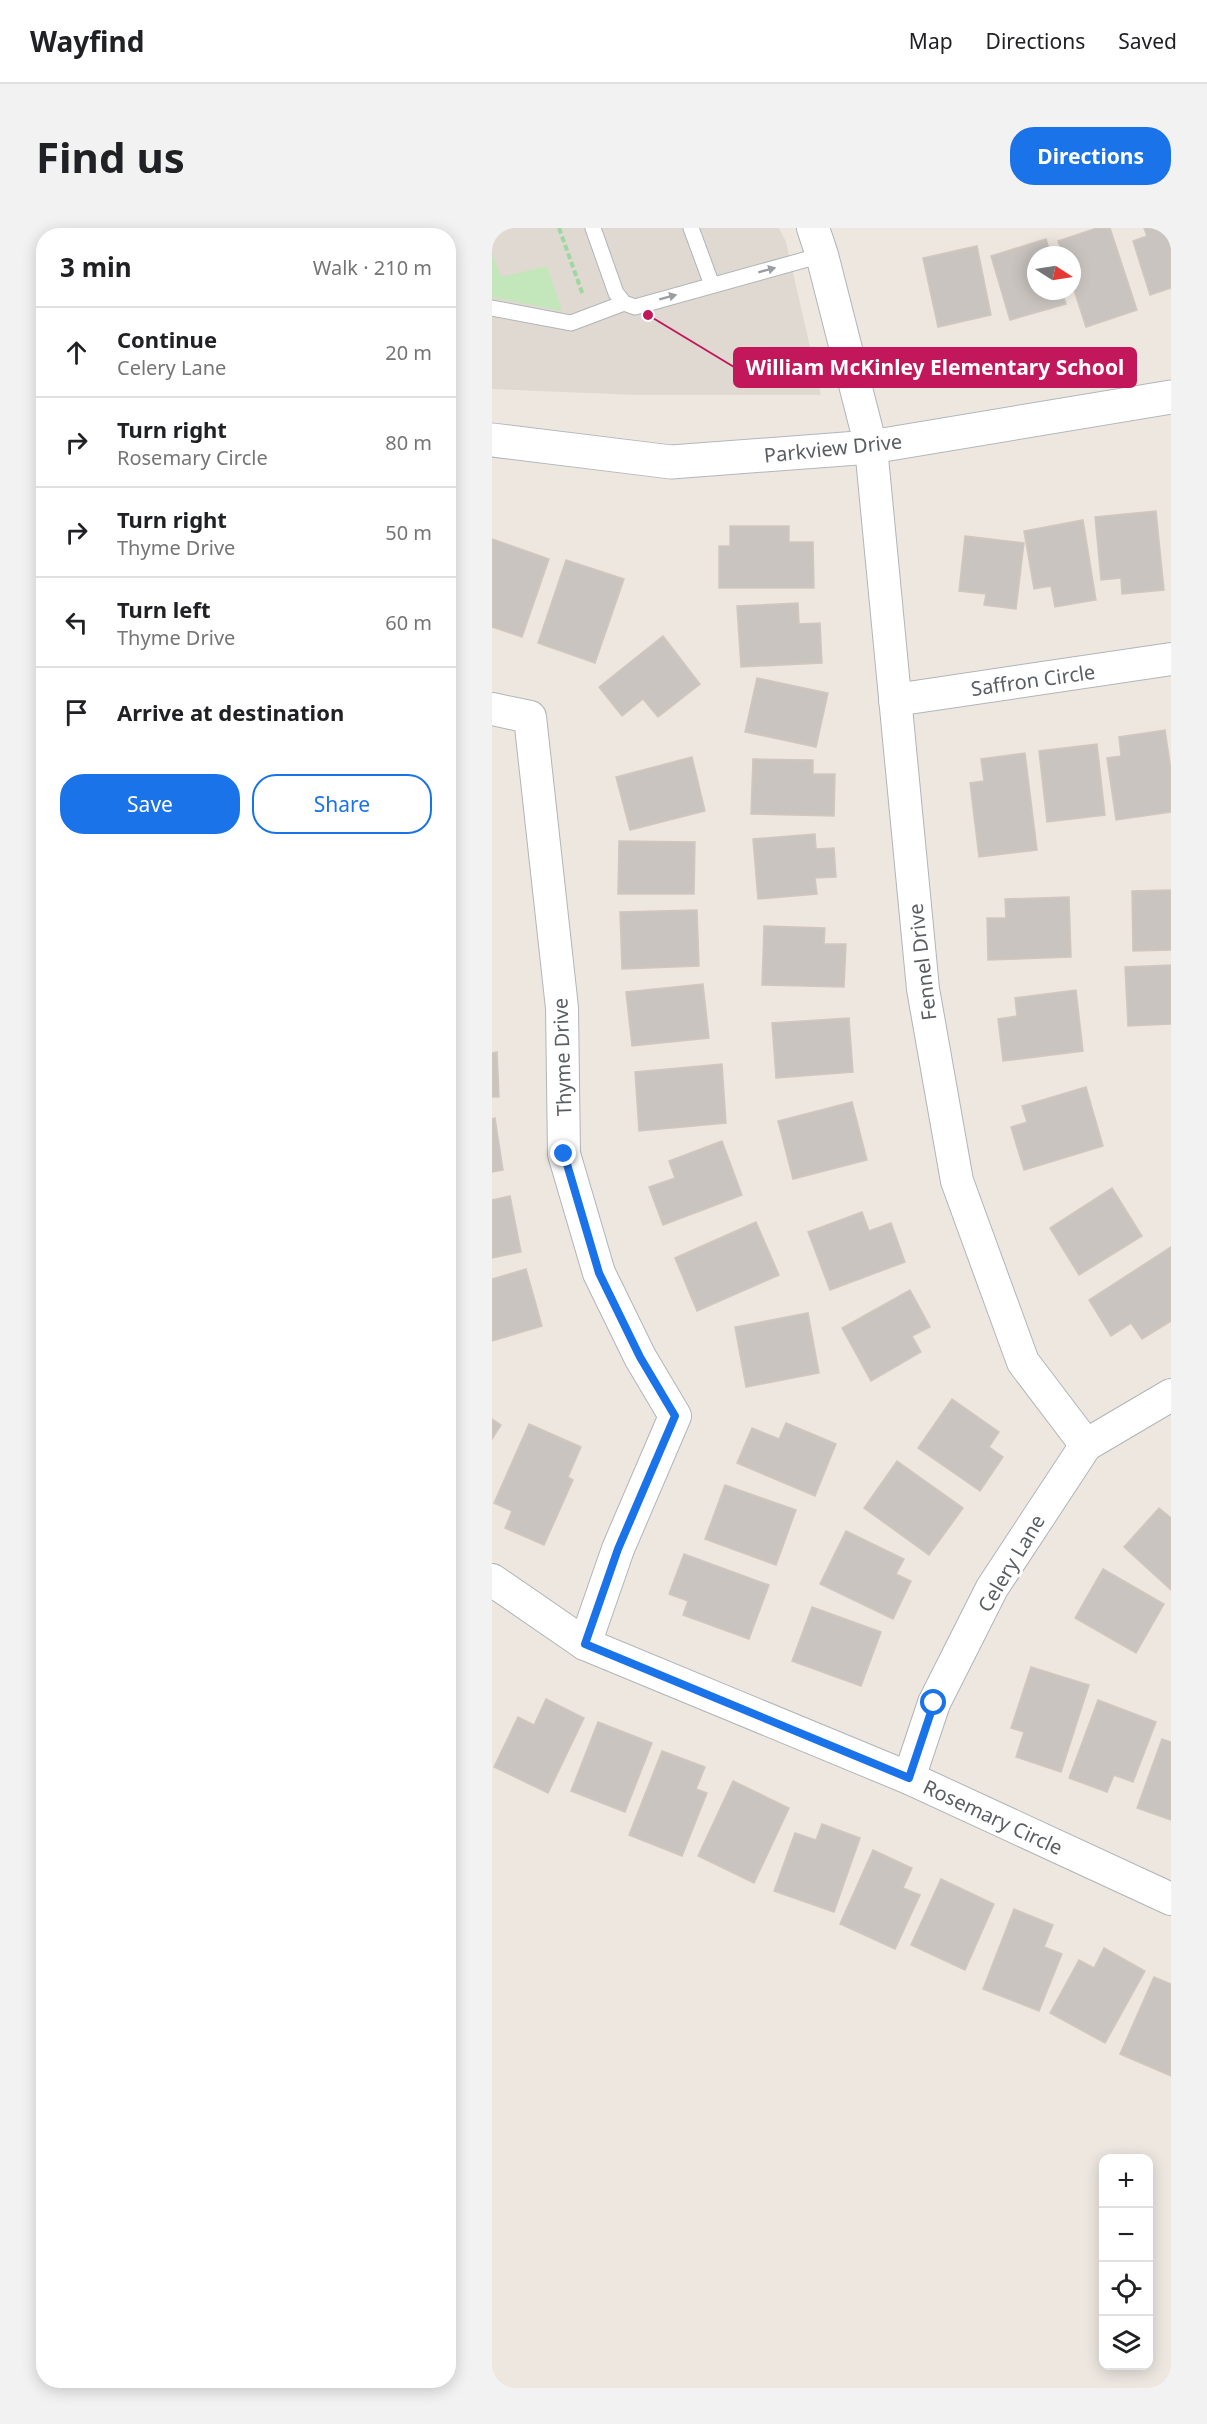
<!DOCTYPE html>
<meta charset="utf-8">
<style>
body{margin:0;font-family:"Noto Sans",sans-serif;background:#f2f2f2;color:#202124}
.controls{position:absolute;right:18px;bottom:18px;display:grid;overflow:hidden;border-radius:12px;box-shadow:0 3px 15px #0003}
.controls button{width:54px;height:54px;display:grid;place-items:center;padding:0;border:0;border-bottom:2px solid #e0e0e0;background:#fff;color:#202124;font:30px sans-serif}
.compass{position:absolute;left:535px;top:18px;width:54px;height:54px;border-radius:50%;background:#fff;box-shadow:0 3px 15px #0003;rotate:102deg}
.stop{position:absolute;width:18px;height:18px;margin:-14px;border:4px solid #1a73e8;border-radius:50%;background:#fff}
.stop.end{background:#1a73e8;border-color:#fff;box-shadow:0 2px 6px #0008}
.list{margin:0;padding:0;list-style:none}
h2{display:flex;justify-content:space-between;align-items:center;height:78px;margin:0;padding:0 24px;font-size:26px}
h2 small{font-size:20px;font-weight:400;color:#757577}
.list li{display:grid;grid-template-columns:39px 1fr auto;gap:18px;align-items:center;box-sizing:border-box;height:90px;padding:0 24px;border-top:2px solid #e0e0e0}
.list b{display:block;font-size:22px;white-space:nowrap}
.list p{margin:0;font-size:20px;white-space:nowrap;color:#757577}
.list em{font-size:20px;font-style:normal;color:#757577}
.actions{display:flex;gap:12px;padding:18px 24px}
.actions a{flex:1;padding:14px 0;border:2px solid #1a73e8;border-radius:24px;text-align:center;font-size:21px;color:#1a73e8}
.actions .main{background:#1a73e8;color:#fff}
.icon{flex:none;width:33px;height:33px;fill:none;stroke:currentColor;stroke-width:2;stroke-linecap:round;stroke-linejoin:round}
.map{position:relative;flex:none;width:679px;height:2160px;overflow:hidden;border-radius:24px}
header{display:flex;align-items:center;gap:36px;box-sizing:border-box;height:84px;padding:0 30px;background:#fff;border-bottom:2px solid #e0e0e0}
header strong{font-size:28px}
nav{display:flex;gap:33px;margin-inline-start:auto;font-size:21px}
.intro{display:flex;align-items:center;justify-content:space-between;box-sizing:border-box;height:144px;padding:0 36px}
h1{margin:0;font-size:42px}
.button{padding:15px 27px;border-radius:24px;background:#1a73e8;color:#fff;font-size:21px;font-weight:700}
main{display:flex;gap:36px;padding:0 36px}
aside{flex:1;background:#fff;border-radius:24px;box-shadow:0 3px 15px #0003}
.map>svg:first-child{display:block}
.education{fill:#dfd9d1}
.green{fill:#c3e6bb}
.building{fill:#c9c4bf;stroke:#d1c7be;stroke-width:1.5}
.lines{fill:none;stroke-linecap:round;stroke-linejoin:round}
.lane-casing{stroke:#b1b5b8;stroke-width:17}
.street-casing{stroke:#b1b5b8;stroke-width:34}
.secondary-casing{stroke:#b2b7bc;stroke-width:35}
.path{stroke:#9dd8a1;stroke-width:4;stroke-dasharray:6 3;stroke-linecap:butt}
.lane{stroke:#fff;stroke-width:15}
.street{stroke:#fff;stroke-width:32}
.secondary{stroke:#fff;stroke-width:33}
.oneway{fill:#9b9ea1}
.route{stroke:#1a73e8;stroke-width:8}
.labels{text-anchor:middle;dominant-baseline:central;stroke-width:6;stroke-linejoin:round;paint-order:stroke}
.street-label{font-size:20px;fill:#595e62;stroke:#fff}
.leader{fill:none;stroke:#c2185b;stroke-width:2}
.callout-dot{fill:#c2185b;stroke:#fff;stroke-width:2}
.callout{fill:#c2185b;stroke:#c2185b;stroke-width:2}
.callout-label{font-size:21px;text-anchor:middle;font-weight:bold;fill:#fff}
</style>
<header>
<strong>Wayfind</strong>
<nav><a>Map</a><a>Directions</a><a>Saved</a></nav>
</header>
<div class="intro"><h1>Find us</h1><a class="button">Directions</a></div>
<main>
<aside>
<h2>3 min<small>Walk · 210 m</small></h2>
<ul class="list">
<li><svg class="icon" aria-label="ahead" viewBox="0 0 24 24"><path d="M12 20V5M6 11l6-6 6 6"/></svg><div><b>Continue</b><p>Celery Lane</p></div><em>20 m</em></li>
<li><svg class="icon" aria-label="right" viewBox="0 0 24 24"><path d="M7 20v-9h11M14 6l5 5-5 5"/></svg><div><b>Turn right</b><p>Rosemary Circle</p></div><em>80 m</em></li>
<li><svg class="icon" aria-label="right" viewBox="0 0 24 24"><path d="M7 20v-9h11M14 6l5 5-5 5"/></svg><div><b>Turn right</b><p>Thyme Drive</p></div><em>50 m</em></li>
<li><svg class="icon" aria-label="left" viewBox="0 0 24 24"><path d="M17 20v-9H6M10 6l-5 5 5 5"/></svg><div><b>Turn left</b><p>Thyme Drive</p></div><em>60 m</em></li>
<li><svg class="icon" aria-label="arrive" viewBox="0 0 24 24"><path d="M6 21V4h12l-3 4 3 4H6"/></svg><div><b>Arrive at destination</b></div></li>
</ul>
<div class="actions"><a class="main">Save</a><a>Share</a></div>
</aside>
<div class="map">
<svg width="679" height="2160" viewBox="0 0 679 2160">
<rect width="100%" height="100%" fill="#ede7e0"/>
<polygon class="education" points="0,0 287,0 294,14 329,167 146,167 0,161"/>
<polygon class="green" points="0,25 9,49 55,38 70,83 0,69"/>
<g class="building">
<polygon points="605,0 618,0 645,82 594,99 580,56 580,27 571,27 566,13"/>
<polygon points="652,0 679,0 679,60 658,67 641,13 655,8"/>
<polygon points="554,11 559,27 544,27 544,63 570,63 574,76 518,92 499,28"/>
<polygon points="485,18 499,87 446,99 431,30"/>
<polygon points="664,283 672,362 630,366 629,350 609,352 603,289"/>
<polygon points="591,292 604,372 563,379 559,358 542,361 532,303"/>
<polygon points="238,298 297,298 297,314 321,314 322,360 227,360 227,318 238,318"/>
<polygon points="473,308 532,315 524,381 492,377 494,366 467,363"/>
<polygon points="0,311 57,331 30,409 0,399"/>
<polygon points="74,332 132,351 103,435 46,415"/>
<polygon points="306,375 307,396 328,395 330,435 249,439 245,378"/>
<polygon points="171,408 208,456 166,489 151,471 130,488 107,459"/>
<polygon points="265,450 336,465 324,519 253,504"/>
<polygon points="673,502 679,542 679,584 624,592 615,530 629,528 627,509"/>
<polygon points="605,516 613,587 555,594 547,523"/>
<polygon points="533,525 545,622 487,629 478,555 492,553 489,531"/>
<polygon points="200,529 213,583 138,602 124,549"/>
<polygon points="261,531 321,532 321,546 343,546 342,588 259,586"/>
<polygon points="323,606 324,621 342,620 344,649 323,650 325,666 266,671 261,611"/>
<polygon points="127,613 203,614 202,666 126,666"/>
<polygon points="679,662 679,722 641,723 640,663"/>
<polygon points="577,669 579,729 496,732 495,690 514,690 513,671"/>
<polygon points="205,682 207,738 130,741 128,684"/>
<polygon points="272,698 333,700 332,716 354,716 352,759 270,757"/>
<polygon points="679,737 679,796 636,798 633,739"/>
<polygon points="211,756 217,810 140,818 134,764"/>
<polygon points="584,762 591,823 511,833 506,791 525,788 523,770"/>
<polygon points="357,790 361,844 284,850 280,795"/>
<polygon points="5,824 7,869 0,869 0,825"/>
<polygon points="230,836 234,895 147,903 143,844"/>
<polygon points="594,859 611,918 532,942 519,899 535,894 530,878"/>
<polygon points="360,874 375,932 301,951 286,893"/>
<polygon points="3,890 11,942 0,944 0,891"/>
<polygon points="230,913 250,967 171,997 157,959 183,950 177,933"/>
<polygon points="620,960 650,1008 587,1047 558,1000"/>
<polygon points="18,968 29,1024 0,1030 0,972"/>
<polygon points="370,984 377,1003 399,995 413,1034 338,1062 316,1004"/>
<polygon points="264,994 287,1047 205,1083 183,1030"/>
<polygon points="679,1019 679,1093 650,1111 639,1095 619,1108 597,1072"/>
<polygon points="34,1041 50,1098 0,1113 0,1051"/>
<polygon points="418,1062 438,1099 420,1108 429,1124 379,1153 350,1100"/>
<polygon points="316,1085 327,1145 254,1159 243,1099"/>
<polygon points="460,1171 507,1204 497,1219 511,1229 488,1263 426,1220"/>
<polygon points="0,1191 9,1197 0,1211"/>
<polygon points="294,1195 344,1216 323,1268 245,1235 260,1200 287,1211"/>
<polygon points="37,1196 89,1219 76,1249 81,1252 52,1317 13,1300 20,1283 2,1275"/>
<polygon points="405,1233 471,1280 437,1327 372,1280"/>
<polygon points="233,1257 304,1282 284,1337 213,1311"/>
<polygon points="667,1280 679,1290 679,1362 632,1319"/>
<polygon points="354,1303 412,1331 404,1346 419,1353 401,1391 328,1356"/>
<polygon points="192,1326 277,1357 257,1411 191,1387 196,1373 177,1366"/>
<polygon points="611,1341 672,1376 644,1425 583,1390"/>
<polygon points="320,1379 389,1404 369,1458 300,1433"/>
<polygon points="539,1439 597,1457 569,1544 524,1529 532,1504 519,1500"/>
<polygon points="54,1471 92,1490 56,1565 2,1539 26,1489 42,1497"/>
<polygon points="606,1472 664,1494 641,1554 622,1547 615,1564 577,1550"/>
<polygon points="106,1494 160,1515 133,1584 79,1563"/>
<polygon points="670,1511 679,1514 679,1592 645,1580"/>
<polygon points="170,1523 213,1539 204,1561 215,1565 190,1628 137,1607"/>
<polygon points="241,1553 297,1580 262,1655 206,1628"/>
<polygon points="330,1596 368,1610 342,1684 282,1663 303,1605 324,1612"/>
<polygon points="381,1622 420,1640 411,1660 428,1667 403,1721 348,1696"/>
<polygon points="449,1651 502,1676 473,1742 419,1717"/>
<polygon points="522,1681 561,1697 552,1719 570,1726 547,1783 491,1761"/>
<polygon points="612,1720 653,1743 613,1815 558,1785 587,1732 602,1740"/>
<polygon points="662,1749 679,1756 679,1848 628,1826"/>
</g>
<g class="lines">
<g class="lane-casing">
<g id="lane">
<polyline points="101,0 124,65 132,75 143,79 330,27"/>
<polyline points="199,0 220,57"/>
<polyline points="0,80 79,95 132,75"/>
</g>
</g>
<g class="street-casing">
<g id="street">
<polyline points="321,0 330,27 379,219 431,761 465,953 531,1134 594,1217"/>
<polyline points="403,472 679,431"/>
<polyline points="0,481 38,489 70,780 72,926 107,1045 148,1129 183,1188 126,1321 93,1416"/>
<polyline points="0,1352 93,1416 417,1550 679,1671"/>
<polyline points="417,1550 442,1475 500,1360 594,1217 679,1167"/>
</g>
</g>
<g class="secondary-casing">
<polyline id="secondary" points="0,212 179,234 379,219 679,169"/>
</g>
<polyline class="path" points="67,0 91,67"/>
<use href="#lane" class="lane"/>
<use href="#street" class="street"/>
<use href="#secondary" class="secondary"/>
</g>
<defs><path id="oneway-solid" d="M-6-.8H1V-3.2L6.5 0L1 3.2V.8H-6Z" transform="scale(1.5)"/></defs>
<g class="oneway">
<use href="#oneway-solid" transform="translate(275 42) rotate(-15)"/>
<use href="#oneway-solid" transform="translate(176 69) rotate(-15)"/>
</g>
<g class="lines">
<polyline class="route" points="72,926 107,1045 148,1129 183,1188 126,1321 93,1416 417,1550 442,1475"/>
</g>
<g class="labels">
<g class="street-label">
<text transform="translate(341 220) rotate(-6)">Parkview Drive</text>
<text transform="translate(541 452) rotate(-8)">Saffron Circle</text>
<text transform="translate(430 734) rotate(-97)">Fennel Drive</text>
<text transform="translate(70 829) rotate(-92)">Thyme Drive</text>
<text transform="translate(519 1335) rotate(-59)">Celery Lane</text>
<text transform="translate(501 1589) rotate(25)">Rosemary Circle</text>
</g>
</g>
<path class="leader" d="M156 87L242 139"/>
<circle class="callout-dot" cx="156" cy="87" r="6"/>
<rect class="callout" x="242" y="120" width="402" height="39" rx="6"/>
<g class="callout-label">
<text x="443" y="147">William McKinley Elementary School</text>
</g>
</svg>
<div class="controls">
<button>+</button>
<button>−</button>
<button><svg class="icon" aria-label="locate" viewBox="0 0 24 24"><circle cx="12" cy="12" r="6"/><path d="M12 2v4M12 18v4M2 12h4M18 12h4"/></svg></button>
<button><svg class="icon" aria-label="layers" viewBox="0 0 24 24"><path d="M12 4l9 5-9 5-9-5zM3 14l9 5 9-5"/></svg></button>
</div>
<svg class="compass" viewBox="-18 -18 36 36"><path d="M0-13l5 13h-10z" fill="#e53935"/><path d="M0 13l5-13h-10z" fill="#757577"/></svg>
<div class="stop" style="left:442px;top:1475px"></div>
<div class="stop end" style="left:72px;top:926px"></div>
</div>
</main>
